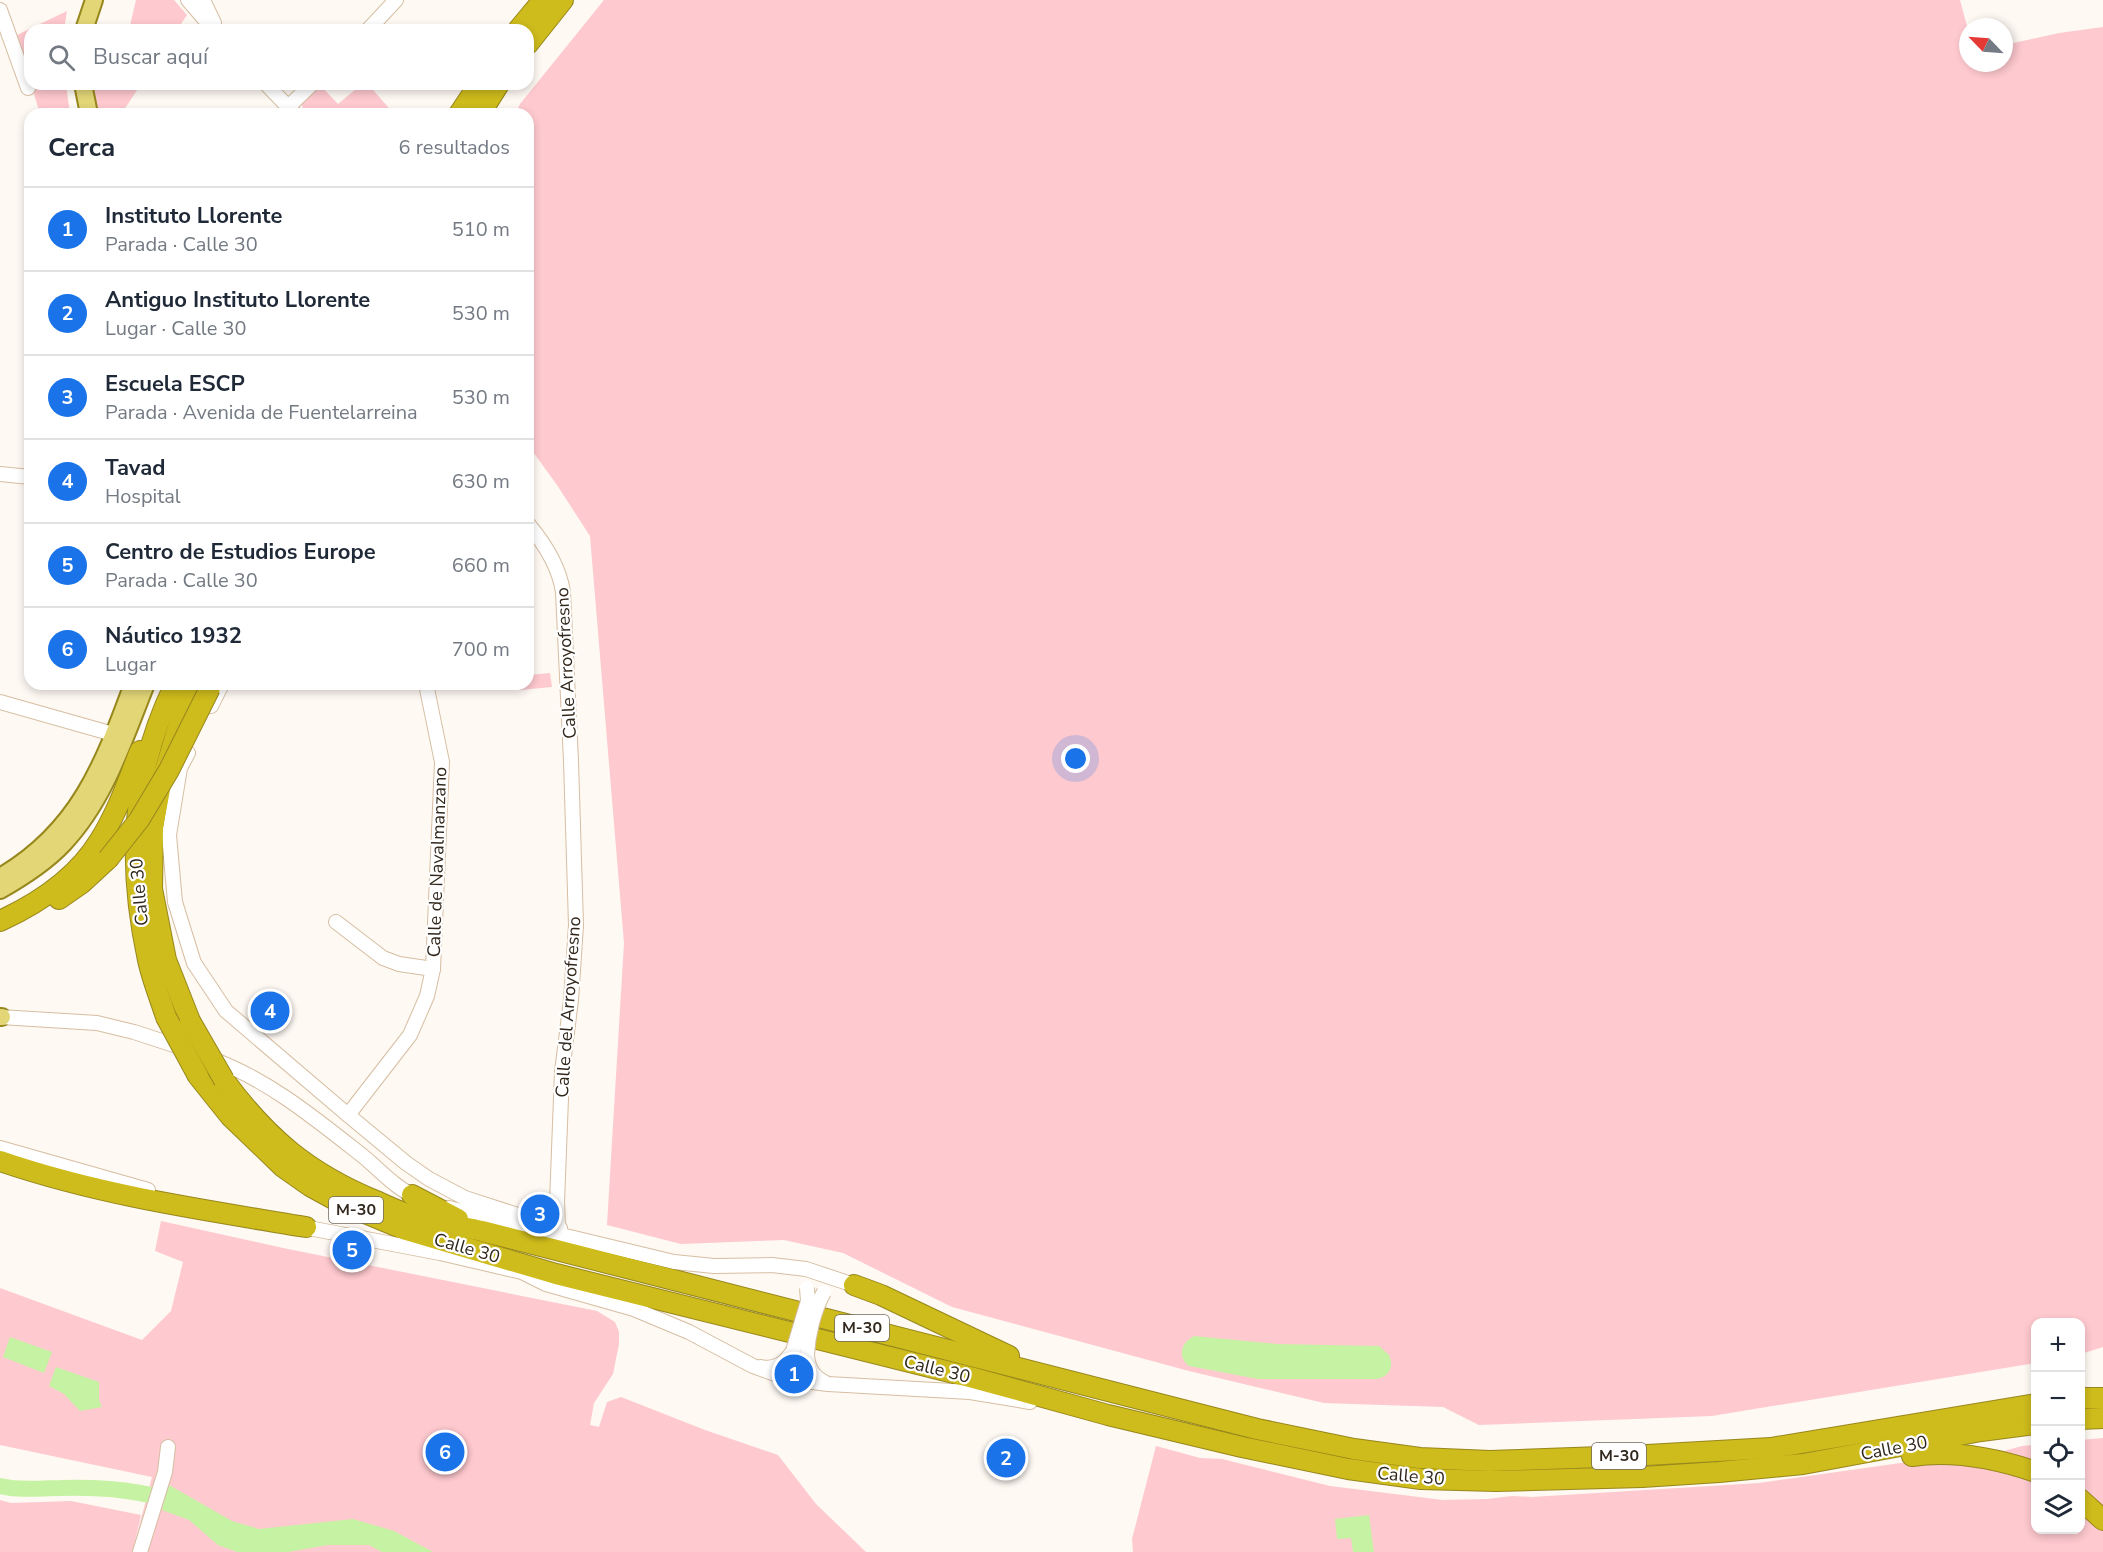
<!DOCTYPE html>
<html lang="es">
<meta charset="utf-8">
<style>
body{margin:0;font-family:"Nunito Sans",sans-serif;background:#f2f2f3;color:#1f2937}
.controls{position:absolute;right:18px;bottom:18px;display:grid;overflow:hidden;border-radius:12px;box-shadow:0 3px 9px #0003}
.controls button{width:54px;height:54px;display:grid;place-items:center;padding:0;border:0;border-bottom:2px solid #e0e1e3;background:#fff;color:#1f2937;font:30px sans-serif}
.compass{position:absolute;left:1959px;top:18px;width:54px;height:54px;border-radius:50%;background:#fff;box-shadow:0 3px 9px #0003;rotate:295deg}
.you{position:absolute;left:1076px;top:759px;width:21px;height:21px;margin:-15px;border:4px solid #fff;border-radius:50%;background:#1a73e8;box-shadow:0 0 0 9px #1a73e833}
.badge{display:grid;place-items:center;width:39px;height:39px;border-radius:50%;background:#1a73e8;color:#fff;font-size:20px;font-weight:700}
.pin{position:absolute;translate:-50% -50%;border:3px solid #fff;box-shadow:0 2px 6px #0006}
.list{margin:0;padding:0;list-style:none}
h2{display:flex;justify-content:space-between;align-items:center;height:78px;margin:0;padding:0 24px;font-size:26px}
h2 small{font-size:20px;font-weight:400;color:#747a83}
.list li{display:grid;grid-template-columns:39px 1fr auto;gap:18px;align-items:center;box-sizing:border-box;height:84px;padding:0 24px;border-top:2px solid #e0e1e3}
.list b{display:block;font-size:22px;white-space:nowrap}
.list p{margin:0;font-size:20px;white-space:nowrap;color:#747a83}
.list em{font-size:20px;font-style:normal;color:#747a83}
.icon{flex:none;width:33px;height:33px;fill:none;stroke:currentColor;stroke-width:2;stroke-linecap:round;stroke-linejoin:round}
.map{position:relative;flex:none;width:2103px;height:1552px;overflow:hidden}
.search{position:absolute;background:#fff;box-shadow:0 3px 9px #0003;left:24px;top:24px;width:510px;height:66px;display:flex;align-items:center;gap:15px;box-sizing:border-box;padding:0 21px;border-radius:18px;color:#747a83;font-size:22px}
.panel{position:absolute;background:#fff;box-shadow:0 3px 9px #0003;left:24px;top:108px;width:510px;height:582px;border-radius:18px}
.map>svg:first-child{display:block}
.green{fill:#fec9cf}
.water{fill:#c6f2a3}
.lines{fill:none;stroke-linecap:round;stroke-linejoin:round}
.river{stroke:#c6f2a3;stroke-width:16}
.minor-casing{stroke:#d6bea2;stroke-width:16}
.major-casing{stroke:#97871c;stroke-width:20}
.highway-casing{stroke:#97871c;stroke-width:22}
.minor{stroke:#fff;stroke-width:14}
.major{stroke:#e2d677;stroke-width:16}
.highway{stroke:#cebb1c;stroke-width:20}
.minor-bridge-casing{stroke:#d6bea2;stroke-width:16;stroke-linecap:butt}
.highway-bridge-casing{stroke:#97871c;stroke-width:22;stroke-linecap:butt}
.minor-bridge{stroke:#fff;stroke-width:14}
.highway-bridge{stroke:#cebb1c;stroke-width:20}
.labels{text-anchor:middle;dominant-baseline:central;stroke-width:4.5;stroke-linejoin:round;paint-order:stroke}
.shield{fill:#fff;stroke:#6f6860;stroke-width:1.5}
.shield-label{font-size:16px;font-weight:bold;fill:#31271c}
.street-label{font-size:18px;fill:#31271c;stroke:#fff}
</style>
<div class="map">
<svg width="2103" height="1552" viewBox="0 0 2103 1552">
<rect width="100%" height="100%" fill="#fef9f3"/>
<g class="green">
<polygon points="136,0 174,0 187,15 177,30 129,30"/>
<polygon points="604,0 1960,0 1968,30 1968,63 2004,63 2004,45 2059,33 2103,27 2103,1347 2081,1354 2080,1322 2036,1322 2035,1363 1712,1416 1479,1425 1443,1407 1324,1403 1189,1371 952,1307 843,1253 784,1240 681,1244 607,1225 624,943 590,536 557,485 528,445 528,114 515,114 520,104"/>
<polygon points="67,11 64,30 30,30 30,82 15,36"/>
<polygon points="31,84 66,84 70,114 40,114"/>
<polygon points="89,84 115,88 116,84 141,84 122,113 118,114 93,114"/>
<polygon points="362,84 368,84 394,114 308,114 302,106 302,103 320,85 338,104"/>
<polygon points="550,673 552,687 520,690 520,684 528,684 528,675"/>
<polygon points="161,1221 283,1248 597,1311 615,1322 619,1332 619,1344 613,1374 594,1403 590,1425 599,1427 607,1402 621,1397 705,1430 778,1455 816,1504 866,1552 0,1552 0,1500 11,1503 71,1501 141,1515 134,1546 152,1477 0,1445 0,1288 142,1340 171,1311 183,1262 155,1251"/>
<polygon points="2103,1438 2103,1552 1133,1552 1132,1539 1156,1446 1200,1458 1222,1459 1330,1486 1443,1500 1487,1499 1512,1496 1532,1497 1759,1483 1922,1460 1971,1460 2022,1446 2035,1445 2036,1530 2080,1530 2081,1440"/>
</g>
<g class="water">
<path d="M 1194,1336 L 1277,1344 L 1379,1346 L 1389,1355 C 1394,1367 1390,1376 1377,1379 L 1258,1379 L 1189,1366 C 1177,1356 1181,1343 1194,1336 Z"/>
<polygon points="10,1337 52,1352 44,1373 3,1357"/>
<polygon points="56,1367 99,1382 99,1400 102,1407 80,1411 64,1394 49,1386"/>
<polygon points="169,1485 232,1521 259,1529 353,1519 394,1531 433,1552 382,1552 369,1545 328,1545 288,1552 237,1552 218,1545 189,1520 162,1510"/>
<polygon points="1369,1515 1374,1552 1353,1552 1351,1538 1337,1539 1335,1519"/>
</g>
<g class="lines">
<path class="river" d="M 0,1486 C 20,1491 40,1488 61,1488 C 99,1487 151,1490 185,1507"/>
<g class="minor-casing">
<g id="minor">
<polyline points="188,0 214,30"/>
<polyline points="203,0 214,23"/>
<polyline points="0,10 28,88"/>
<polyline points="368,30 396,0"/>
<polyline points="266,84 295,114"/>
<polyline points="288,107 312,84"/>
<polyline points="0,474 30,477"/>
<path d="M 528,524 C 545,544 559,566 563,592 L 571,761 L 576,925 L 571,1000 L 562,1072 L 557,1202 L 558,1227"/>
<polyline points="0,702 113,734"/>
<polyline points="211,706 222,684"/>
<polyline points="188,753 180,768 169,835 175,902 194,963 226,1011 348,1115 406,1163 429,1179 465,1198 524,1217"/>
<polyline points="336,922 383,958 399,964 433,969"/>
<polyline points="0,1017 97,1023 134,1032 186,1049"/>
<path d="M 212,1059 C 269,1080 317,1120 364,1157 C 381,1171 397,1190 419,1198"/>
<polyline points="348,1115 410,1035 427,996 433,969 442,762 426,684"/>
<polyline points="0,1148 148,1190"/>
<polyline points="449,1208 674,1262 714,1266 772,1265 806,1269 854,1285"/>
<polyline points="516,1216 538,1219 560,1228"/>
<polyline points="298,1226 440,1253 522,1272 546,1284 634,1309 689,1332 753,1366 789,1379 828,1384 970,1392 1030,1402"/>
<path d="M 807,1355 C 808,1368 813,1377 826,1383"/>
<path d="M 761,1367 C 776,1370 785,1363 793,1351"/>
<polyline points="140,1552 165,1472 168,1447"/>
</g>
</g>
<g class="major-casing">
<g id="major">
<polyline points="84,30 94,0"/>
<polyline points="83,84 89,114"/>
<path d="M 0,877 C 79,831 103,765 133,684"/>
<path d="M 0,890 C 23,877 45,863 63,844 C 105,800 124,739 146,684"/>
<polyline points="0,1017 2,1017"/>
</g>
</g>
<g class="highway-casing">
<g id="highway">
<polyline points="518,30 543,0"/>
<polyline points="528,44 563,0"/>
<polyline points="459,114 479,84"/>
<polyline points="480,114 499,84"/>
<polyline points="59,899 82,883 108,859"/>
<path d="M 0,921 C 39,903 77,878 100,840 C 117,813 128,781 140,751"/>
<path d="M 166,1017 C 160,998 152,979 148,960 C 127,863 131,774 175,684"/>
<polyline points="190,1021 166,960 152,889 153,827 161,784 186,701 194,684"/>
<polyline points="198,1076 230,1116 283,1167 310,1186 341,1203 406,1230 556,1274 970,1377 1108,1415 1242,1447 1348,1469 1421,1479 1496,1481 1642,1477 1719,1472 1803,1464 1981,1431 2036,1424"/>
<path d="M 224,1080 C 267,1138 308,1173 376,1201 C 388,1206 401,1213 414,1216 C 436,1222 459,1226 482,1231 L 1257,1429 L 1354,1449 L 1420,1458 L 1490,1461 L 1629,1456 L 1771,1448 L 2036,1404"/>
<path d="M 0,1161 C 99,1195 203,1210 306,1227"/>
<polyline points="412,1195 458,1219"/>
<polyline points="854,1285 881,1295 1009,1356"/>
<polyline points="2080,1398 2103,1398"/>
<polyline points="2080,1419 2103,1418"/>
<path d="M 1912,1456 C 1954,1450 1995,1458 2036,1472"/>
<polyline points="2080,1499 2103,1520"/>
</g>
</g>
<use href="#minor" class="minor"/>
<use href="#major" class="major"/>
<use href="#highway" class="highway"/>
<g class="minor-bridge-casing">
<g id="minor-bridge">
<polyline points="793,1351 808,1301 807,1288"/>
<path d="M 807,1355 C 808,1334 814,1310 824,1292"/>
</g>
</g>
<g class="highway-bridge-casing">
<g id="highway-bridge">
<polyline points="108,859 139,820 169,770 210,688"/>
<polyline points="166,1017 198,1076"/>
<polyline points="190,1021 224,1080"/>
</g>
</g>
<use href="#minor-bridge" class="minor-bridge"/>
<use href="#highway-bridge" class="highway-bridge"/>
</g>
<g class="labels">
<g class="shield">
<rect x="329" y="1197" width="54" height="26" rx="4.5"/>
<rect x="835" y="1315" width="54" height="26" rx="4.5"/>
<rect x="1592" y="1443" width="54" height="26" rx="4.5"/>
</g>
<g class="shield-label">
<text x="356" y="1210">M-30</text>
<text x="862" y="1328">M-30</text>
<text x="1619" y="1456">M-30</text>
</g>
<g class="street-label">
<text transform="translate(566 663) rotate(-93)">Calle Arroyofresno</text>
<text transform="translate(437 862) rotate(-88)">Calle de Navalmanzano</text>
<text transform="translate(139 892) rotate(-95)">Calle 30</text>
<text transform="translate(568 1007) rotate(-86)">Calle del Arroyofresno</text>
<text transform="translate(467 1248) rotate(16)">Calle 30</text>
<text transform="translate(937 1369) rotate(14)">Calle 30</text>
<text transform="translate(1894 1448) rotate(-11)">Calle 30</text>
<text transform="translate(1411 1476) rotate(5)">Calle 30</text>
</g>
</g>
</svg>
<div class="controls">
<button>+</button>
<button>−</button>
<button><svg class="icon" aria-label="locate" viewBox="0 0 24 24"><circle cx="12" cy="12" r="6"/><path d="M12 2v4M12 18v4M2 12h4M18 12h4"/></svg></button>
<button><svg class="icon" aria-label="layers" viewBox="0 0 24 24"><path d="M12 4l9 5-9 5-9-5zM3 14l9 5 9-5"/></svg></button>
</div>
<svg class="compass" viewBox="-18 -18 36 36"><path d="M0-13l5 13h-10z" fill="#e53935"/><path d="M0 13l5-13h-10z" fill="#747a83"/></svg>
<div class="you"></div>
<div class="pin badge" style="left:794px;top:1374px">1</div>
<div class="pin badge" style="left:1006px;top:1458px">2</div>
<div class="pin badge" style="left:540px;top:1214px">3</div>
<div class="pin badge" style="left:270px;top:1011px">4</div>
<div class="pin badge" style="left:352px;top:1250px">5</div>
<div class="pin badge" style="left:445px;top:1452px">6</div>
<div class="search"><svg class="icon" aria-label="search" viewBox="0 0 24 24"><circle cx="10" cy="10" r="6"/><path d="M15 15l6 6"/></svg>Buscar aquí</div>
<section class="panel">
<h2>Cerca<small>6 resultados</small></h2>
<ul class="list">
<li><span class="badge">1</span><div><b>Instituto Llorente</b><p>Parada · Calle 30</p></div><em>510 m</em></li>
<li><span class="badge">2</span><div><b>Antiguo Instituto Llorente</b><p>Lugar · Calle 30</p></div><em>530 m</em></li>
<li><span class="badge">3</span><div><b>Escuela ESCP</b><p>Parada · Avenida de Fuentelarreina</p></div><em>530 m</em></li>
<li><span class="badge">4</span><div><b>Tavad</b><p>Hospital</p></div><em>630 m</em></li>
<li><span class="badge">5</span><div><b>Centro de Estudios Europe</b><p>Parada · Calle 30</p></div><em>660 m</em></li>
<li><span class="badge">6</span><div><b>Náutico 1932</b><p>Lugar</p></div><em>700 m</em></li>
</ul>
</section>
</div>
